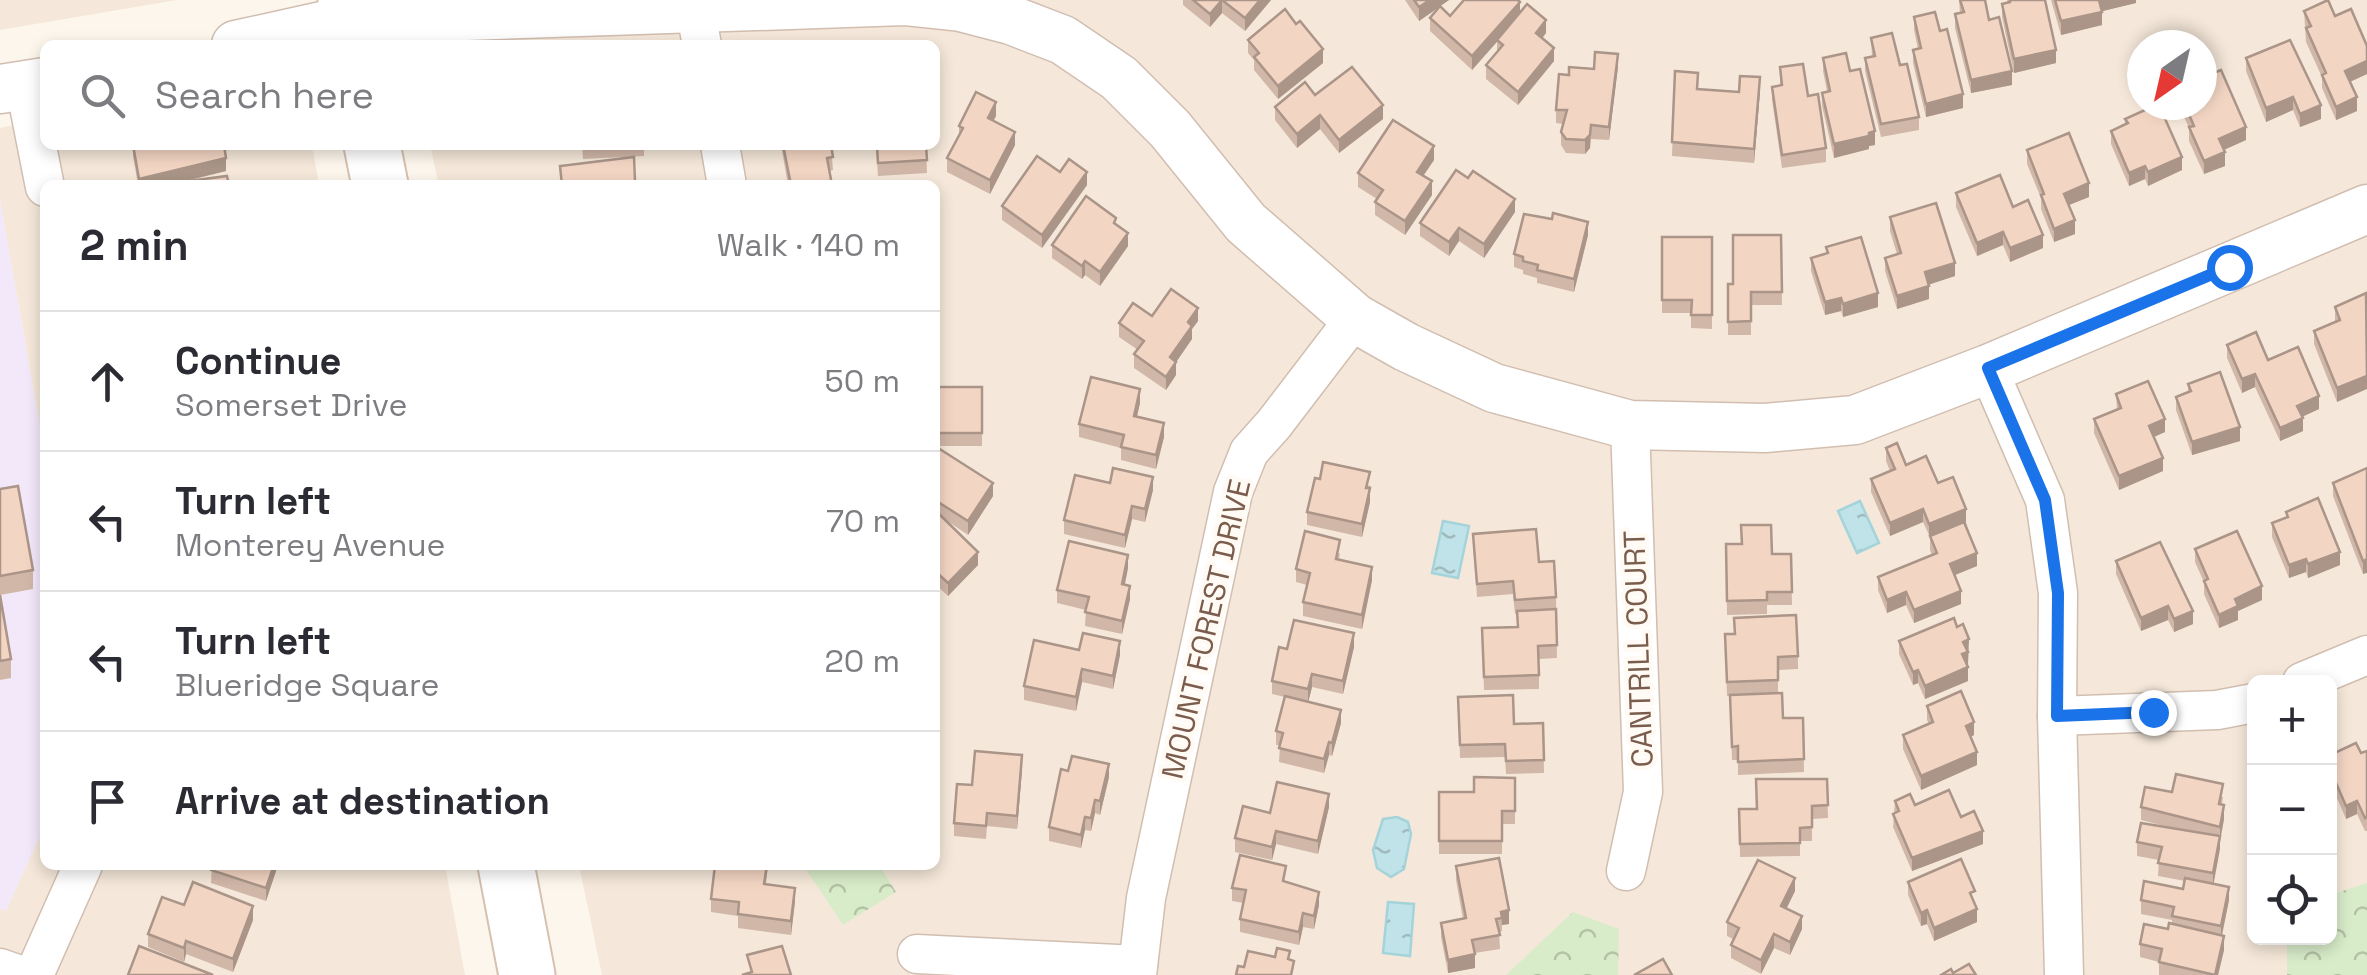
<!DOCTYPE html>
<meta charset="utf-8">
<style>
body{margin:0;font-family:"Space Grotesk",sans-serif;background:#f7f7f7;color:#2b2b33}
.controls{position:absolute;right:30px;bottom:30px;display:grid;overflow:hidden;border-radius:15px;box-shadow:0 5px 15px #0003}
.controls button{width:90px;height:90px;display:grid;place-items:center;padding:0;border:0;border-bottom:2px solid #e1e1e2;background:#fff;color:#2b2b33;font:50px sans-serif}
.compass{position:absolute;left:2127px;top:30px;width:90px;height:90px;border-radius:50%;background:#fff;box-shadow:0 5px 15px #0003;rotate:214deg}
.stop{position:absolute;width:30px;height:30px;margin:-22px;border:8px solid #1a73e8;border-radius:50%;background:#fff}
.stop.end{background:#1a73e8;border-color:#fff;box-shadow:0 2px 10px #0008}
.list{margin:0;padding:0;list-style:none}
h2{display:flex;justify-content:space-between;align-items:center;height:130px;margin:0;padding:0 40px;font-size:42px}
h2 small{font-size:32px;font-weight:400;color:#7c7c81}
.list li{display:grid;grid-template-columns:65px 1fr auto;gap:30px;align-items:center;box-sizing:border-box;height:140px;padding:0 40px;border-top:2px solid #e1e1e2}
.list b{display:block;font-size:38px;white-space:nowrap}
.list p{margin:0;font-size:32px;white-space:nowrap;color:#7c7c81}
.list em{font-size:32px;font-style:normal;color:#7c7c81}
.icon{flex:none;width:55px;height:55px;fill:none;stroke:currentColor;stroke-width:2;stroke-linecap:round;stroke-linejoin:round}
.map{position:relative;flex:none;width:2367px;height:975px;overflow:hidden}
.search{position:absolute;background:#fff;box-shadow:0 5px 15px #0003;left:40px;top:40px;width:900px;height:110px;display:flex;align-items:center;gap:25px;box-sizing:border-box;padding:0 35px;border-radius:15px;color:#7c7c81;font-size:38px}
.panel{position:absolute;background:#fff;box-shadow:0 5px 15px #0003;left:40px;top:180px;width:900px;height:690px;border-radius:15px}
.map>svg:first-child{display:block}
.residential{fill:#f5e8da;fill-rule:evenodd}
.education{fill:#f3e8fa}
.park{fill:url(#park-crowns)}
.water{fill:url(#water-ripples);stroke:#a5d3da;stroke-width:2.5}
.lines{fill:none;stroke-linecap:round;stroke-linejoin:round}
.minor-casing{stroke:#d1beb0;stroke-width:41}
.tertiary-casing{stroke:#d1beb0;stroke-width:51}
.secondary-casing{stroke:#d6c0b0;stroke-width:59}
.minor{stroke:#fff;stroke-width:38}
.tertiary{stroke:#fff;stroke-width:48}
.secondary{stroke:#fff;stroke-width:55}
.wall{fill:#d1b7a8}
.shaded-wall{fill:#aa9588}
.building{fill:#f3d5c3;stroke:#aa9588;stroke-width:2.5}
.route{stroke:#1a73e8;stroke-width:12}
.labels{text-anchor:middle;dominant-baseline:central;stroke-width:9;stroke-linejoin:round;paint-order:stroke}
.street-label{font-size:30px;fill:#7a5c4d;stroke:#fffaf3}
</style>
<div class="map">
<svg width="2367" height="975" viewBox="0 0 2367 975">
<defs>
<pattern id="park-crowns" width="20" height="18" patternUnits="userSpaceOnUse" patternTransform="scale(2.5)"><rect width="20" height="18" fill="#d8ecc9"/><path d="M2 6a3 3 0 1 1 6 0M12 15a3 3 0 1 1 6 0" fill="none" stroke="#b4c2a5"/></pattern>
<pattern id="water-ripples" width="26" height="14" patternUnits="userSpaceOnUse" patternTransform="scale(2.5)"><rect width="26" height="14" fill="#bfe3e8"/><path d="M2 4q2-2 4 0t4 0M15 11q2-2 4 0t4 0" fill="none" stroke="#a0bbbe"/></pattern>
</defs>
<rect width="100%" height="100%" fill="#fdf6ec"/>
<g class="residential">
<polygon points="0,0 177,0 0,30"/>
<path d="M 401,0 L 2367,0 L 2367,975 L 602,975 L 579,865 L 935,865 L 935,185 L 439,185 L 430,145 L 935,145 L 935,45 L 410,45 ZM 2142,45 L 2202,45 L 2202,105 L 2142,105 ZM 2254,682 L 2330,682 L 2330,938 L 2254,938 Z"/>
<polygon points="45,118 45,145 312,145 319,185 45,185 45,456 0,200 0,128"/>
<polygon points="45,825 45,865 445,865 465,975 0,975 0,909 6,910"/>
</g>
<polygon class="education" points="0,200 45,456 45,825 6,911 0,909"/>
<g class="park">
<polygon points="803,865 879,865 896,892 843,925"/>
<polygon points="2367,883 2367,975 2287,975 2287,938 2330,938 2330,895"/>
<polygon points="1573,912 1619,929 1618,975 1506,975"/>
</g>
<g class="water">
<polygon points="1860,501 1879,543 1857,553 1838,511"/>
<polygon points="1443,521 1469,526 1458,578 1432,573"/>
<polygon points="1397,817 1408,822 1411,834 1404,869 1391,877 1377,868 1373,850 1383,819"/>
<polygon points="1388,902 1414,904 1410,956 1383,953"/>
</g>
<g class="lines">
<g class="minor-casing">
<g id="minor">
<polyline points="695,8 702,45"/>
<polyline points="25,86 45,187"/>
<polyline points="720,145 727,185"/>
<polyline points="1988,369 2045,500 2058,593 2057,716 2064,975"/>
<polyline points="2302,682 2367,655"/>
<polyline points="2057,716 2217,710 2254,703"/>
<polyline points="1626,871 1643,792 1630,425"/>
<polyline points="917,954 1138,965"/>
<polyline points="0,968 20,975"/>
<polyline points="34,975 83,865"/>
<polyline points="1137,975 1146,898 1233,492 1249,452 1274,424 1355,318"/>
</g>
</g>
<g class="tertiary-casing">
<g id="tertiary">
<polyline points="236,45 349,20 904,1 961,7 1011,20 1063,40 1119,78 1170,129 1246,223 1355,318 1406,347 1494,388 1630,425 1765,428 1855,420 1988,369 2367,209"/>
<polyline points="0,89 45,82"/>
</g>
</g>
<g class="secondary-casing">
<g id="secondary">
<polyline points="346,0 354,45"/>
<polyline points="372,145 380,185"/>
<polyline points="506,865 527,975"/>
</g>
</g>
<use href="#minor" class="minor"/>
<use href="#tertiary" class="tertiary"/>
<use href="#secondary" class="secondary"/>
</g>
<g class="wall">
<polygon points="1183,0 1271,0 1245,31 1222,13 1210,27 1183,5"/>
<polygon points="1405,0 1449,0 1440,6 1450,16 1520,12 1546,33 1542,38 1554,61 1518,105 1486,79 1486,65 1497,52 1497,41 1472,70 1430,31 1430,18 1440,7 1419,21"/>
<polygon points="1959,0 1985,0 1989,20 2012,85 1971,93 1955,28 1955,14 1960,13"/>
<polygon points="2007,0 2045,0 2056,63 2014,73 2002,17 2002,4 2008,3"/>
<polygon points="2051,0 2136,0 2136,3 2102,11 2102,25 2061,35"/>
<polygon points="2304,11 2335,16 2367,46 2367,74 2350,82 2357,111 2336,120 2322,88 2322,77 2306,42"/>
<polygon points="1914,17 1940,31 1963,108 1926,117 1913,63 1913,50 1918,49 1914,30"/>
<polygon points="1871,38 1900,65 1919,117 1919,130 1881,137 1865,71 1865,58 1872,57"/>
<polygon points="1248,40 1323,63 1278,99 1254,70 1254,60 1248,53"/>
<polygon points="1823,58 1850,71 1875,145 1869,146 1869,149 1834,158 1822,106 1822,93 1827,91 1823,71"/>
<polygon points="2246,58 2321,119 2300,127 2293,110 2266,122 2246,71"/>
<polygon points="1618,67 1609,140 1591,139 1590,148 1585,154 1566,153 1561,145 1561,132 1563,124 1556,123 1556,110 1569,75 1594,69"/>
<polygon points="1780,67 1808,96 1826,148 1826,162 1782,168 1772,100 1772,87 1780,86"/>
<polygon points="1675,71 1698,89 1739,92 1760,91 1754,163 1672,156"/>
<polygon points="1315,95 1383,119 1339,153 1320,129 1297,148 1275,120 1275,107"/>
<polygon points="2179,105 2202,105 2246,140 2224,150 2225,166 2204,174 2189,141 2189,128"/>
<polygon points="996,116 994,120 1015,145 990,194 947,172 947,158 959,135 959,126"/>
<polygon points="2125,119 2182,170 2148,186 2145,179 2129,186 2111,144 2111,131 2125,124"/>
<polygon points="133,145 226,171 182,182 229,185 138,185 133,156"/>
<polygon points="582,145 644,145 644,156 583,159"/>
<polygon points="781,145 831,145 833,170 829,171 832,185 788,185"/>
<polygon points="876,145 926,145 927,173 878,176"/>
<polygon points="2027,150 2089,197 2069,205 2075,234 2054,242 2041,209 2041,198 2027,164"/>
<polygon points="634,157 635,185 561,185 560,166"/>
<polygon points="1434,160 1423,176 1432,195 1405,235 1375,215 1375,202 1377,199 1358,187 1358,173"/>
<polygon points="1060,172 1087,185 1042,248 1002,220 1002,206"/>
<polygon points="1468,178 1515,212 1484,258 1459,241 1449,256 1420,236 1420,223"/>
<polygon points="1956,193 2013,207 2043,248 2010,262 2003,245 1977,256 1956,207"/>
<polygon points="1890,217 1955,276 1929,284 1929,299 1897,309 1885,271 1885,258 1897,254 1890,231"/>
<polygon points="1552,219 1588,235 1574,292 1537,283 1537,278 1523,274 1523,270 1514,267 1514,254"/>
<polygon points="1116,225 1128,246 1100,286 1085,275 1082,279 1052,258 1052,245"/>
<polygon points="1781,235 1782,305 1751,305 1751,335 1728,335 1728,284 1733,284"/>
<polygon points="1662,237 1712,237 1712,329 1691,328 1691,313 1662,313"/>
<polygon points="1826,247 1878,307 1843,317 1841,311 1825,315 1811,271 1811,258 1826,253"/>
<polygon points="2366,293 2337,402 2314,344 2314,331 2335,322 2335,307"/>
<polygon points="1152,316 1198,321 1192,329 1192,339 1176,362 1176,375 1166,390 1134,368 1134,354 1138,350 1119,337 1119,323"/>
<polygon points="2227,345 2268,360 2319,409 2302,417 2303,431 2280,441 2255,387 2242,393 2227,358"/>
<polygon points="2188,384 2240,441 2192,455 2176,410 2176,397 2188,392"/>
<polygon points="935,387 982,387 982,446 935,446 993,496 968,535 946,520 978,565 948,596 935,584"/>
<polygon points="2116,394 2165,432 2154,437 2163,471 2119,490 2094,433 2094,419 2117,410"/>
<polygon points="1140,403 1137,417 1164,437 1156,469 1121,460 1121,448 1079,437 1079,424"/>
<polygon points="1886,448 1906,465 1938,483 1966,522 1977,566 1955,575 1961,604 1914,623 1906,605 1887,613 1878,590 1878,577 1932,555 1930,550 1930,537 1923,522 1890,536 1871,492 1871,479 1890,471 1886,461"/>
<polygon points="2367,468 2363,574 2333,496 2333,483"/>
<polygon points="1110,483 1153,490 1145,522 1132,519 1125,548 1064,534 1064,520"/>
<polygon points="1370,485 1370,502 1362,537 1307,525 1307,512"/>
<polygon points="0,489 33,570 33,589 0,595"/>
<polygon points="2286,512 2340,565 2308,578 2306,572 2289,578 2272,537 2272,523 2286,518"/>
<polygon points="1473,534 1539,562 1556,597 1557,658 1539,659 1539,689 1484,690 1482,628 1518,627 1517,613 1515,614 1513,594 1477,597"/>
<polygon points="1726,545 1772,554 1791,554 1792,605 1767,605 1767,614 1727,615"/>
<polygon points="2195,549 2262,600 2238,611 2238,620 2219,628 2204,594 2204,582 2195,562"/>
<polygon points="1340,553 1339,560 1372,580 1362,629 1303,616 1303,602 1307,585 1296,582 1296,569"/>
<polygon points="2116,561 2193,624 2174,632 2168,620 2141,631 2116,574"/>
<polygon points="1128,568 1125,584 1130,599 1122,634 1085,626 1086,610 1057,603 1057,590"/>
<polygon points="0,595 11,659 11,678 0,680"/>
<polygon points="1725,634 1798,656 1798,669 1778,670 1778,693 1783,718 1803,718 1804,772 1738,775 1738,760 1732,760 1730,696 1727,696"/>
<polygon points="1899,641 1969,653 1968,653 1968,681 1925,699 1918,683 1913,685 1899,654"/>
<polygon points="1354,647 1343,694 1312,687 1308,702 1341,723 1332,756 1329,755 1324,773 1279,762 1280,745 1276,745 1276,731 1285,697 1272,694 1272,681 1287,649"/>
<polygon points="1079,650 1120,655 1113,689 1082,682 1076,711 1024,700 1024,686"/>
<polygon points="1458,697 1514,724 1543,723 1544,773 1506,774 1505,757 1460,758"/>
<polygon points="1927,706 1974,735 1971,737 1977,765 1921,790 1903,749 1903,735 1929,724 1927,720"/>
<polygon points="2367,751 2367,831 2365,831 2357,814 2346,819 2330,782 2330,755 2361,753"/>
<polygon points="1022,769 1017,829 987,826 986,839 954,836 954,823 972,785"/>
<polygon points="1109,777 1100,815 1095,813 1091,831 1085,830 1081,848 1049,841 1049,827"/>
<polygon points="1515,778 1515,824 1502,824 1502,854 1439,854 1439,792 1474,792"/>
<polygon points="1827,779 1828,818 1812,819 1812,841 1800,841 1800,856 1740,857 1739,809 1757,809"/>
<polygon points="2172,792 2223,797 2222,805 2224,819 2213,884 2229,900 2222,936 2224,950 2218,975 2159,975 2159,962 2140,957 2140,944 2168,929 2172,924 2172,920 2141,914 2141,900 2183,889 2185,881 2158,876 2159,860 2137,856 2137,842 2172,828 2141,820 2141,807"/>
<polygon points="1895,801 1961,817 1983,844 1912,871 1893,827"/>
<polygon points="1329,807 1318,854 1276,844 1272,860 1235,852 1235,838 1270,813"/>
<polygon points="212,865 278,865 266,901 211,883"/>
<polygon points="768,865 766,885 795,901 791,935 738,928 738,916 711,912 711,899"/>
<polygon points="1456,866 1509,924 1502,925 1502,931 1499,932 1500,949 1475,953 1475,968 1448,973 1441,937 1441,923 1463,919 1456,880"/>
<polygon points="1286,882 1319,905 1314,929 1303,927 1299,945 1240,932 1240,919 1243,903 1232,901 1232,888"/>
<polygon points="1908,882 1975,904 1977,922 1934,941 1927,924 1921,926 1908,895"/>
<polygon points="1795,891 1787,908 1802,929 1790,955 1774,948 1761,974 1731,958 1731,945 1733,939 1727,936 1727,922"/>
<polygon points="184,905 253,920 233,972 186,954 184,962 148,947 148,934"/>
</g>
<g class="shaded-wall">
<polygon points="1222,0 1222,13 1210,27 1210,14"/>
<polygon points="1260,0 1271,0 1245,31 1245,18"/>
<polygon points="1430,0 1449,0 1419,21 1419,7"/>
<polygon points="2099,0 2136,0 2136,3 2099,12"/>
<polygon points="1520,2 1520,16 1472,70 1472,56"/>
<polygon points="2102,12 2102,25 2061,35 2061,21"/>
<polygon points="1546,20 1546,33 1536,46 1536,33"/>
<polygon points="1554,48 1554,61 1518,105 1518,92"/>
<polygon points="1323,49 1323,63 1278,99 1278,86"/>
<polygon points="2056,50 2056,63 2014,73 2014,59"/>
<polygon points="1618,54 1618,67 1609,140 1609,127"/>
<polygon points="2367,61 2367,74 2345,84 2345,71"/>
<polygon points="2012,71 2012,85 1971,93 1971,80"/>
<polygon points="1760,77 1760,91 1754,163 1754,149"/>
<polygon points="1963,94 1963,108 1926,117 1926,104"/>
<polygon points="2293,97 2293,110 2266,122 2266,108"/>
<polygon points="2357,97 2357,111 2336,120 2336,107"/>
<polygon points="996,102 996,116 988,131 988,118"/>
<polygon points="1383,105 1383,119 1339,153 1339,140"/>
<polygon points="2321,105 2321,119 2300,127 2300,114"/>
<polygon points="1320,115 1320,129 1297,148 1297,134"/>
<polygon points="1591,125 1590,148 1585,154 1585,140"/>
<polygon points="2246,127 2246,140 2219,152 2219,139"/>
<polygon points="1875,131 1875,145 1869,146 1869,149 1834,158 1834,144"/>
<polygon points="1015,132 1015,145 990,194 990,180"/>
<polygon points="1434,146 1434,160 1417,185 1417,172"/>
<polygon points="2225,152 2225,166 2204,174 2204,161"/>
<polygon points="2182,157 2182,170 2148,186 2148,172"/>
<polygon points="226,158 226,171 169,185 139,185 139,179"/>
<polygon points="2145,166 2145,179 2129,186 2129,173"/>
<polygon points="1087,172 1087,185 1042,248 1042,235"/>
<polygon points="1432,181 1432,195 1405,235 1405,221"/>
<polygon points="2089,183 2089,197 2064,207 2064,194"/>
<polygon points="1515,199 1515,212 1484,258 1484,244"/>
<polygon points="2075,220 2075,234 2054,242 2054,229"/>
<polygon points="1588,222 1588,235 1574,292 1574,279"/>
<polygon points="1459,228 1459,241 1449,256 1449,242"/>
<polygon points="2003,232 2003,245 1977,256 1977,243"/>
<polygon points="1128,233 1128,246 1100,286 1100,272"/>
<polygon points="2043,235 2043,248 2010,262 2010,248"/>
<polygon points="1085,261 1085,275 1082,279 1082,266"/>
<polygon points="1955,263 1955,276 1925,286 1925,272"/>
<polygon points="1929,286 1929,299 1897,309 1897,296"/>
<polygon points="1878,293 1878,307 1843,317 1843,304"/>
<polygon points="1841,298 1841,311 1825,315 1825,302"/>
<polygon points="1198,308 1198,321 1192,329 1192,339 1170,371 1170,357 1188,322"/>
<polygon points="1176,362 1176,375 1166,390 1166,377"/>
<polygon points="2255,374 2255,387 2242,393 2242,379"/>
<polygon points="2367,376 2367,389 2337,402 2337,388"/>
<polygon points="1140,389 1140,403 1134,429 1134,416"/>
<polygon points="2319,396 2319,409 2297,419 2297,406"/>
<polygon points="2303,418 2303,431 2280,441 2280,428"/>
<polygon points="2165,419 2165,432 2149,439 2149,426"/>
<polygon points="1164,423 1164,437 1156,469 1156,455"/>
<polygon points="2240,427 2240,441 2192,455 2192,442"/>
<polygon points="2163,458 2163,471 2119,490 2119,476"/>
<polygon points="1153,477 1153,490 1145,522 1145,509"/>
<polygon points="993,483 993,496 968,535 968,521"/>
<polygon points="1370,488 1370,502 1362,537 1362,524"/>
<polygon points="1132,506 1132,519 1125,548 1125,535"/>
<polygon points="1923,509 1923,522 1890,536 1890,523"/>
<polygon points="1966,509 1966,522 1929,537 1929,524"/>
<polygon points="978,552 978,565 948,596 948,583"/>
<polygon points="2340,552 2340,565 2308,578 2308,564"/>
<polygon points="1977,553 1977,566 1950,577 1950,564"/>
<polygon points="1128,555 1128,568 1122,597 1122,584"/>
<polygon points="2306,559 2306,572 2289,578 2289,565"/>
<polygon points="2367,559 2367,573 2363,574 2363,561"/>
<polygon points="1372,567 1372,580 1362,629 1362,615"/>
<polygon points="1130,586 1130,599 1122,634 1122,621"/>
<polygon points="2262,586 2262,600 2238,611 2238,620 2219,628 2219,615 2235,599"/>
<polygon points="1961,591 1961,604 1914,623 1914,610"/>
<polygon points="1906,592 1906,605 1887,613 1887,600"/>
<polygon points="2168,606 2168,620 2141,631 2141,618"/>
<polygon points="2193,611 2193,624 2174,632 2174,619"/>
<polygon points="1354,633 1354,647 1343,694 1343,681"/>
<polygon points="1969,639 1968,665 1962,667 1963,642"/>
<polygon points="1120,641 1120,655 1113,689 1113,676"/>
<polygon points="1968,667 1968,681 1925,699 1925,686"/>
<polygon points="1082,669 1082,682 1076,711 1076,697"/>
<polygon points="1918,670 1918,683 1913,685 1913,672"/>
<polygon points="1312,674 1312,687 1308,703 1308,689"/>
<polygon points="1341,710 1341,723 1332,756 1332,743"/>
<polygon points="1974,722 1974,735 1966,739 1966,726"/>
<polygon points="1329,742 1329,755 1324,773 1324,759"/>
<polygon points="1977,752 1977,765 1921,790 1921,776"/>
<polygon points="1022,755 1022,769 1017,829 1017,816"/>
<polygon points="1109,764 1109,777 1100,815 1100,801"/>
<polygon points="1329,794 1329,807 1318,854 1318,841"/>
<polygon points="1095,800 1095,813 1091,831 1091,818"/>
<polygon points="2357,801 2357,814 2346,819 2346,806"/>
<polygon points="2224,805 2224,819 2220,840 2220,827"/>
<polygon points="1085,817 1085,830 1081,848 1081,835"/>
<polygon points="1276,831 1276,844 1272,860 1272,847"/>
<polygon points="1983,831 1983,844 1912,871 1912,858"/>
<polygon points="2220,836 2220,849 2213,887 2213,873"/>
<polygon points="274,865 278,865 266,901 266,888"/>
<polygon points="1795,878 1795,891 1781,919 1781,906"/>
<polygon points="2229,887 2229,900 2221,939 2221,926"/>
<polygon points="795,888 795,901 791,935 791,921"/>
<polygon points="1319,892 1319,905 1314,929 1314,916"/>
<polygon points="253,906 253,920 233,972 233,959"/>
<polygon points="1977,909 1977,922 1934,941 1934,928"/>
<polygon points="1509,910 1509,924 1502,925 1501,912"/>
<polygon points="1927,910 1927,924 1921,926 1921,913"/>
<polygon points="1303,913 1303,927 1299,945 1299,932"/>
<polygon points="1802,916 1802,929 1790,955 1790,942"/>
<polygon points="1774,934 1774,948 1761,974 1761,960"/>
<polygon points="2224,936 2224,950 2218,975 2215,975"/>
<polygon points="186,941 186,954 184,962 184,948"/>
<polygon points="1475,954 1475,968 1448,973 1448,960"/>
</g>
<g class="building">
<polygon points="1193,0 1260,0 1245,18 1222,0 1210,14"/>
<polygon points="1414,0 1430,0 1419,7"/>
<polygon points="1464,0 1518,0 1520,2 1472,56 1430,18 1440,6 1450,16"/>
<polygon points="1960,0 1985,0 1989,20 1999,17 2012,71 1971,80 1955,14 1964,12"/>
<polygon points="2010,0 2045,0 2056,50 2014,59 2002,4 2010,2"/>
<polygon points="2055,0 2099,0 2102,12 2061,21"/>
<polygon points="2328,0 2335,16 2351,9 2367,46 2367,61 2345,71 2357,97 2336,107 2322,75 2326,73 2306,28 2311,26 2304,11"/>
<polygon points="1527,4 1546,20 1536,33 1554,48 1518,92 1486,65 1503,45 1497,40"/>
<polygon points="1285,9 1296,24 1300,21 1323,49 1278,86 1254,57 1259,53 1248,40"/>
<polygon points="1935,12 1940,31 1947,29 1963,94 1926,104 1913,50 1921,48 1914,17"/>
<polygon points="1892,33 1900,65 1907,64 1919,117 1881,124 1865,58 1875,56 1871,38"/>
<polygon points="2290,40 2321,105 2300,114 2293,97 2266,108 2246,58"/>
<polygon points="1595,52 1618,54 1609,127 1591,125 1590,135 1585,140 1566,139 1561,132 1567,110 1556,110 1559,74 1569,75 1569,67 1594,69"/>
<polygon points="1846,53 1850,71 1860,69 1875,131 1869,133 1869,136 1834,144 1822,93 1830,91 1823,58"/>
<polygon points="1803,64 1808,96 1818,94 1826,148 1782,155 1772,87 1782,85 1780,67"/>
<polygon points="1352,67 1383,105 1339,140 1320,115 1297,134 1275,107 1305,82 1315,95"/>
<polygon points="2221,70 2246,127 2219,139 2225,152 2204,161 2189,127 2194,126 2185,105 2202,105 2202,78"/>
<polygon points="1675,71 1698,73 1697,89 1739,92 1740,76 1760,77 1754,149 1672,142"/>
<polygon points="976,92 996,102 988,118 1015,132 990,180 947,158 963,128 959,126"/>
<polygon points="2156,105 2159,105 2182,157 2148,172 2145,166 2129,173 2111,131 2128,123 2125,119"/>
<polygon points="1393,120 1434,146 1417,172 1432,181 1405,221 1375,202 1383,190 1358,173"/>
<polygon points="2069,133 2089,183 2064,194 2075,220 2054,229 2041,195 2044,194 2027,150"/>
<polygon points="133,145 224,145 226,158 139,179"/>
<polygon points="783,145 831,145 833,157 827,158 832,185 791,185"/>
<polygon points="877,145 926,145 927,160 878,163"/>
<polygon points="1037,156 1060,172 1069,159 1087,172 1042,235 1002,206"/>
<polygon points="634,157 635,181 618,182 618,185 562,185 560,166"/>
<polygon points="1456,170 1468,178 1473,171 1515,199 1484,244 1459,228 1449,242 1420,223"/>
<polygon points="2000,175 2013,207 2028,200 2043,235 2010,248 2003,232 1977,243 1956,193"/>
<polygon points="227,176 229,185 159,185"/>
<polygon points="1086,196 1116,218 1114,223 1128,233 1100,272 1085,261 1082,266 1052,245"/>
<polygon points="1936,203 1955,263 1925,272 1929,286 1897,296 1885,258 1901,253 1890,217"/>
<polygon points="1553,213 1588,222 1574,279 1537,270 1538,265 1523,261 1523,257 1514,254 1524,214 1552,219"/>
<polygon points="1733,235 1781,235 1782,292 1751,292 1751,321 1728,322 1728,284 1733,284"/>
<polygon points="1662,237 1712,237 1712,315 1691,315 1692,300 1662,300"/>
<polygon points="1861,237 1878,293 1843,304 1841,298 1825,302 1811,258 1828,253 1826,247"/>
<polygon points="1171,289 1198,308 1188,322 1192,326 1170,357 1176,362 1166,377 1134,354 1144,341 1119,323 1133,303 1152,316"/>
<polygon points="2366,293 2367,376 2337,388 2314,331 2340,320 2335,307"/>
<polygon points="2256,332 2268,360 2298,347 2319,396 2297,406 2303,418 2280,428 2255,374 2242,379 2227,345"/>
<polygon points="2220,372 2240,427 2192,442 2176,397 2191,391 2188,384"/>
<polygon points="1091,377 1140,389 1134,416 1164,423 1156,455 1121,447 1124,435 1079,424"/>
<polygon points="2148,381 2165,419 2149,426 2163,458 2119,476 2094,419 2121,408 2116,394"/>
<rect x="935" y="387" width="47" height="46"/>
<polygon points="1897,443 1906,465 1926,456 1938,483 1953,477 1966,509 1929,524 1923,509 1890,523 1871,479 1895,469 1886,448"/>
<polygon points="935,446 993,483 968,521 935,500"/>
<polygon points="1323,462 1370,472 1366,488 1370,488 1362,524 1307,512 1315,478 1320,479"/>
<polygon points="1113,468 1153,477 1145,509 1132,506 1125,535 1064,520 1075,475 1110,483"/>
<polygon points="2367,468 2367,559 2363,561 2333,483"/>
<polygon points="18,486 33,570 0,576 0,489"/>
<polygon points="2318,498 2340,552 2308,564 2306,559 2289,565 2272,523 2288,517 2286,512"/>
<polygon points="937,512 978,552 948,583 935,571 935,514"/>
<polygon points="1964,522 1977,553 1950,564 1961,591 1914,610 1906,592 1887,600 1878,577 1937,553 1930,536"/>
<polygon points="1741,525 1771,525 1772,554 1791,554 1792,592 1767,592 1767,600 1727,601 1726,544 1742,544"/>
<polygon points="1536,529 1539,562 1554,561 1556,597 1515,600 1513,581 1477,584 1473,534"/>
<polygon points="1305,531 1340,540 1336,559 1372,567 1362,615 1303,602 1310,573 1296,569"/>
<polygon points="2237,531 2262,586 2235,599 2238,606 2219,615 2204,581 2208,579 2195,549"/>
<polygon points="1069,541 1128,555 1122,584 1130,586 1122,621 1085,612 1089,597 1057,590"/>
<polygon points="2160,542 2193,611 2174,619 2168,606 2141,618 2116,561"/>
<polygon points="0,595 11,659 0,661"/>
<polygon points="1556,609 1557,645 1538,646 1539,675 1484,677 1482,628 1518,627 1517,611"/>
<polygon points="1796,615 1798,656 1778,657 1778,680 1727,682 1725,634 1735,634 1734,618"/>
<polygon points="1954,618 1957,627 1963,624 1969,639 1963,642 1968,652 1962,654 1968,667 1925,686 1918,670 1913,672 1899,641"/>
<polygon points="1294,620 1354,633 1343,681 1312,674 1308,689 1272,681 1279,647 1287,649"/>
<polygon points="1083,633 1120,641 1113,676 1082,669 1076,697 1024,686 1034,640 1079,650"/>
<polygon points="1961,691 1974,722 1966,726 1977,752 1921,776 1903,735 1933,722 1927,706"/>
<polygon points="1782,693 1783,718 1803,718 1804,759 1738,762 1738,746 1732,747 1730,695"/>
<polygon points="1513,695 1514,724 1543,723 1544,760 1506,761 1505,744 1460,745 1458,697"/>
<polygon points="1285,696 1341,710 1332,743 1329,742 1324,759 1279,748 1283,733 1276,731"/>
<polygon points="2356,743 2361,753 2367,751 2367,817 2365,818 2357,801 2346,806 2330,769 2330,755"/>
<polygon points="975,751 1022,755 1017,816 987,813 986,826 954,823 957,784 972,785"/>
<polygon points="1072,756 1109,764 1100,801 1095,800 1091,818 1085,817 1081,835 1049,827 1061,769 1068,771"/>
<polygon points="2176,774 2223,784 2219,804 2224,805 2220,827 2141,807 2145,787 2172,792"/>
<polygon points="1474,777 1515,778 1515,811 1502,811 1502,841 1439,841 1439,792 1474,792"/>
<polygon points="1756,779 1827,779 1828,805 1812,806 1812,827 1800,828 1800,843 1740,844 1739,809 1757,809"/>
<polygon points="1277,782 1329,794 1318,841 1276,831 1272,847 1235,838 1243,806 1270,813"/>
<polygon points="1949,790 1961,817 1974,811 1983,831 1912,858 1893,814 1899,811 1895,801 1910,794 1915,805"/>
<polygon points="2141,823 2220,836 2213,873 2158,863 2162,847 2137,842"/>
<polygon points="1240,855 1286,866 1283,881 1319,892 1314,916 1303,913 1299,932 1240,919 1246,890 1232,888"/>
<polygon points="1499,858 1509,910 1501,912 1502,918 1496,919 1500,935 1472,940 1475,954 1448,960 1441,923 1466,918 1456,866"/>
<polygon points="1961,859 1975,891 1970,893 1977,909 1934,928 1927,910 1921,913 1908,882"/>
<polygon points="1758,860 1795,878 1781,906 1802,916 1790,942 1774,934 1761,960 1731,945 1739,928 1727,922"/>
<polygon points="212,865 274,865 266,888 211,870"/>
<polygon points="715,865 767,865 764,884 795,888 791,921 738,914 739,902 711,899"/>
<polygon points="2185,878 2229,887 2221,926 2172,916 2174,907 2141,900 2144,881 2183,889"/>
<polygon points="193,882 253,906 233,959 186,941 184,948 148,934 162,897 184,905"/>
<polygon points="2169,923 2224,936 2215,975 2159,962 2162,949 2140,944 2144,924 2168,929"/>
<polygon points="139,946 213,975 128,975"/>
<polygon points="782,946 791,975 742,975 752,972 747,955"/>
<polygon points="1277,948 1290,951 1288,959 1294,961 1291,975 1236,975 1238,966 1244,967 1248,951 1275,957"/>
<polygon points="1663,959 1672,975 1634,975"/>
<polygon points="1969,964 1976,975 1941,975 1951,969 1953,973"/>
</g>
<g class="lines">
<polyline class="route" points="2153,712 2057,716 2058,593 2045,500 1988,368 2229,267"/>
</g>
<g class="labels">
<g class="street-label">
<text transform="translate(1206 629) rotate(-77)">MOUNT FOREST DRIVE</text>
<text transform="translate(1638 649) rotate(-92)">CANTRILL COURT</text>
</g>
</g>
</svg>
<div class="controls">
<button>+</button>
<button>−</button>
<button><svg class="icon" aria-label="locate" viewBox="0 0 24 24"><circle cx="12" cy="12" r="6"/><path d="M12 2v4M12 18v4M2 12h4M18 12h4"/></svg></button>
</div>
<svg class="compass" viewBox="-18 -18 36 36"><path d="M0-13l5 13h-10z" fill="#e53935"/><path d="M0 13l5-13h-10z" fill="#7c7c81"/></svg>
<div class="stop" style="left:2229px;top:267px"></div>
<div class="stop end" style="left:2153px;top:712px"></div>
<div class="search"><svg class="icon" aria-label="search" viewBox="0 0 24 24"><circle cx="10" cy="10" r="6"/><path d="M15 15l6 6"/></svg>Search here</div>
<section class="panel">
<h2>2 min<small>Walk · 140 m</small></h2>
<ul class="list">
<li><svg class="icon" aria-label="ahead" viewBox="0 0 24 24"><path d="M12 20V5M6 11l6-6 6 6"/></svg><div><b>Continue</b><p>Somerset Drive</p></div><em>50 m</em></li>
<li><svg class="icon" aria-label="left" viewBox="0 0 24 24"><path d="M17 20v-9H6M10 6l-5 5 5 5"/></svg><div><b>Turn left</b><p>Monterey Avenue</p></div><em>70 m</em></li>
<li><svg class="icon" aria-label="left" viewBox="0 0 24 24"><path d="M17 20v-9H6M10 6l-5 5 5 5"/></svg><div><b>Turn left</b><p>Blueridge Square</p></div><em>20 m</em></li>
<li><svg class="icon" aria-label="arrive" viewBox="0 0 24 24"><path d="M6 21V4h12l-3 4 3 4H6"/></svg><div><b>Arrive at destination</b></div></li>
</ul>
</section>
</div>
